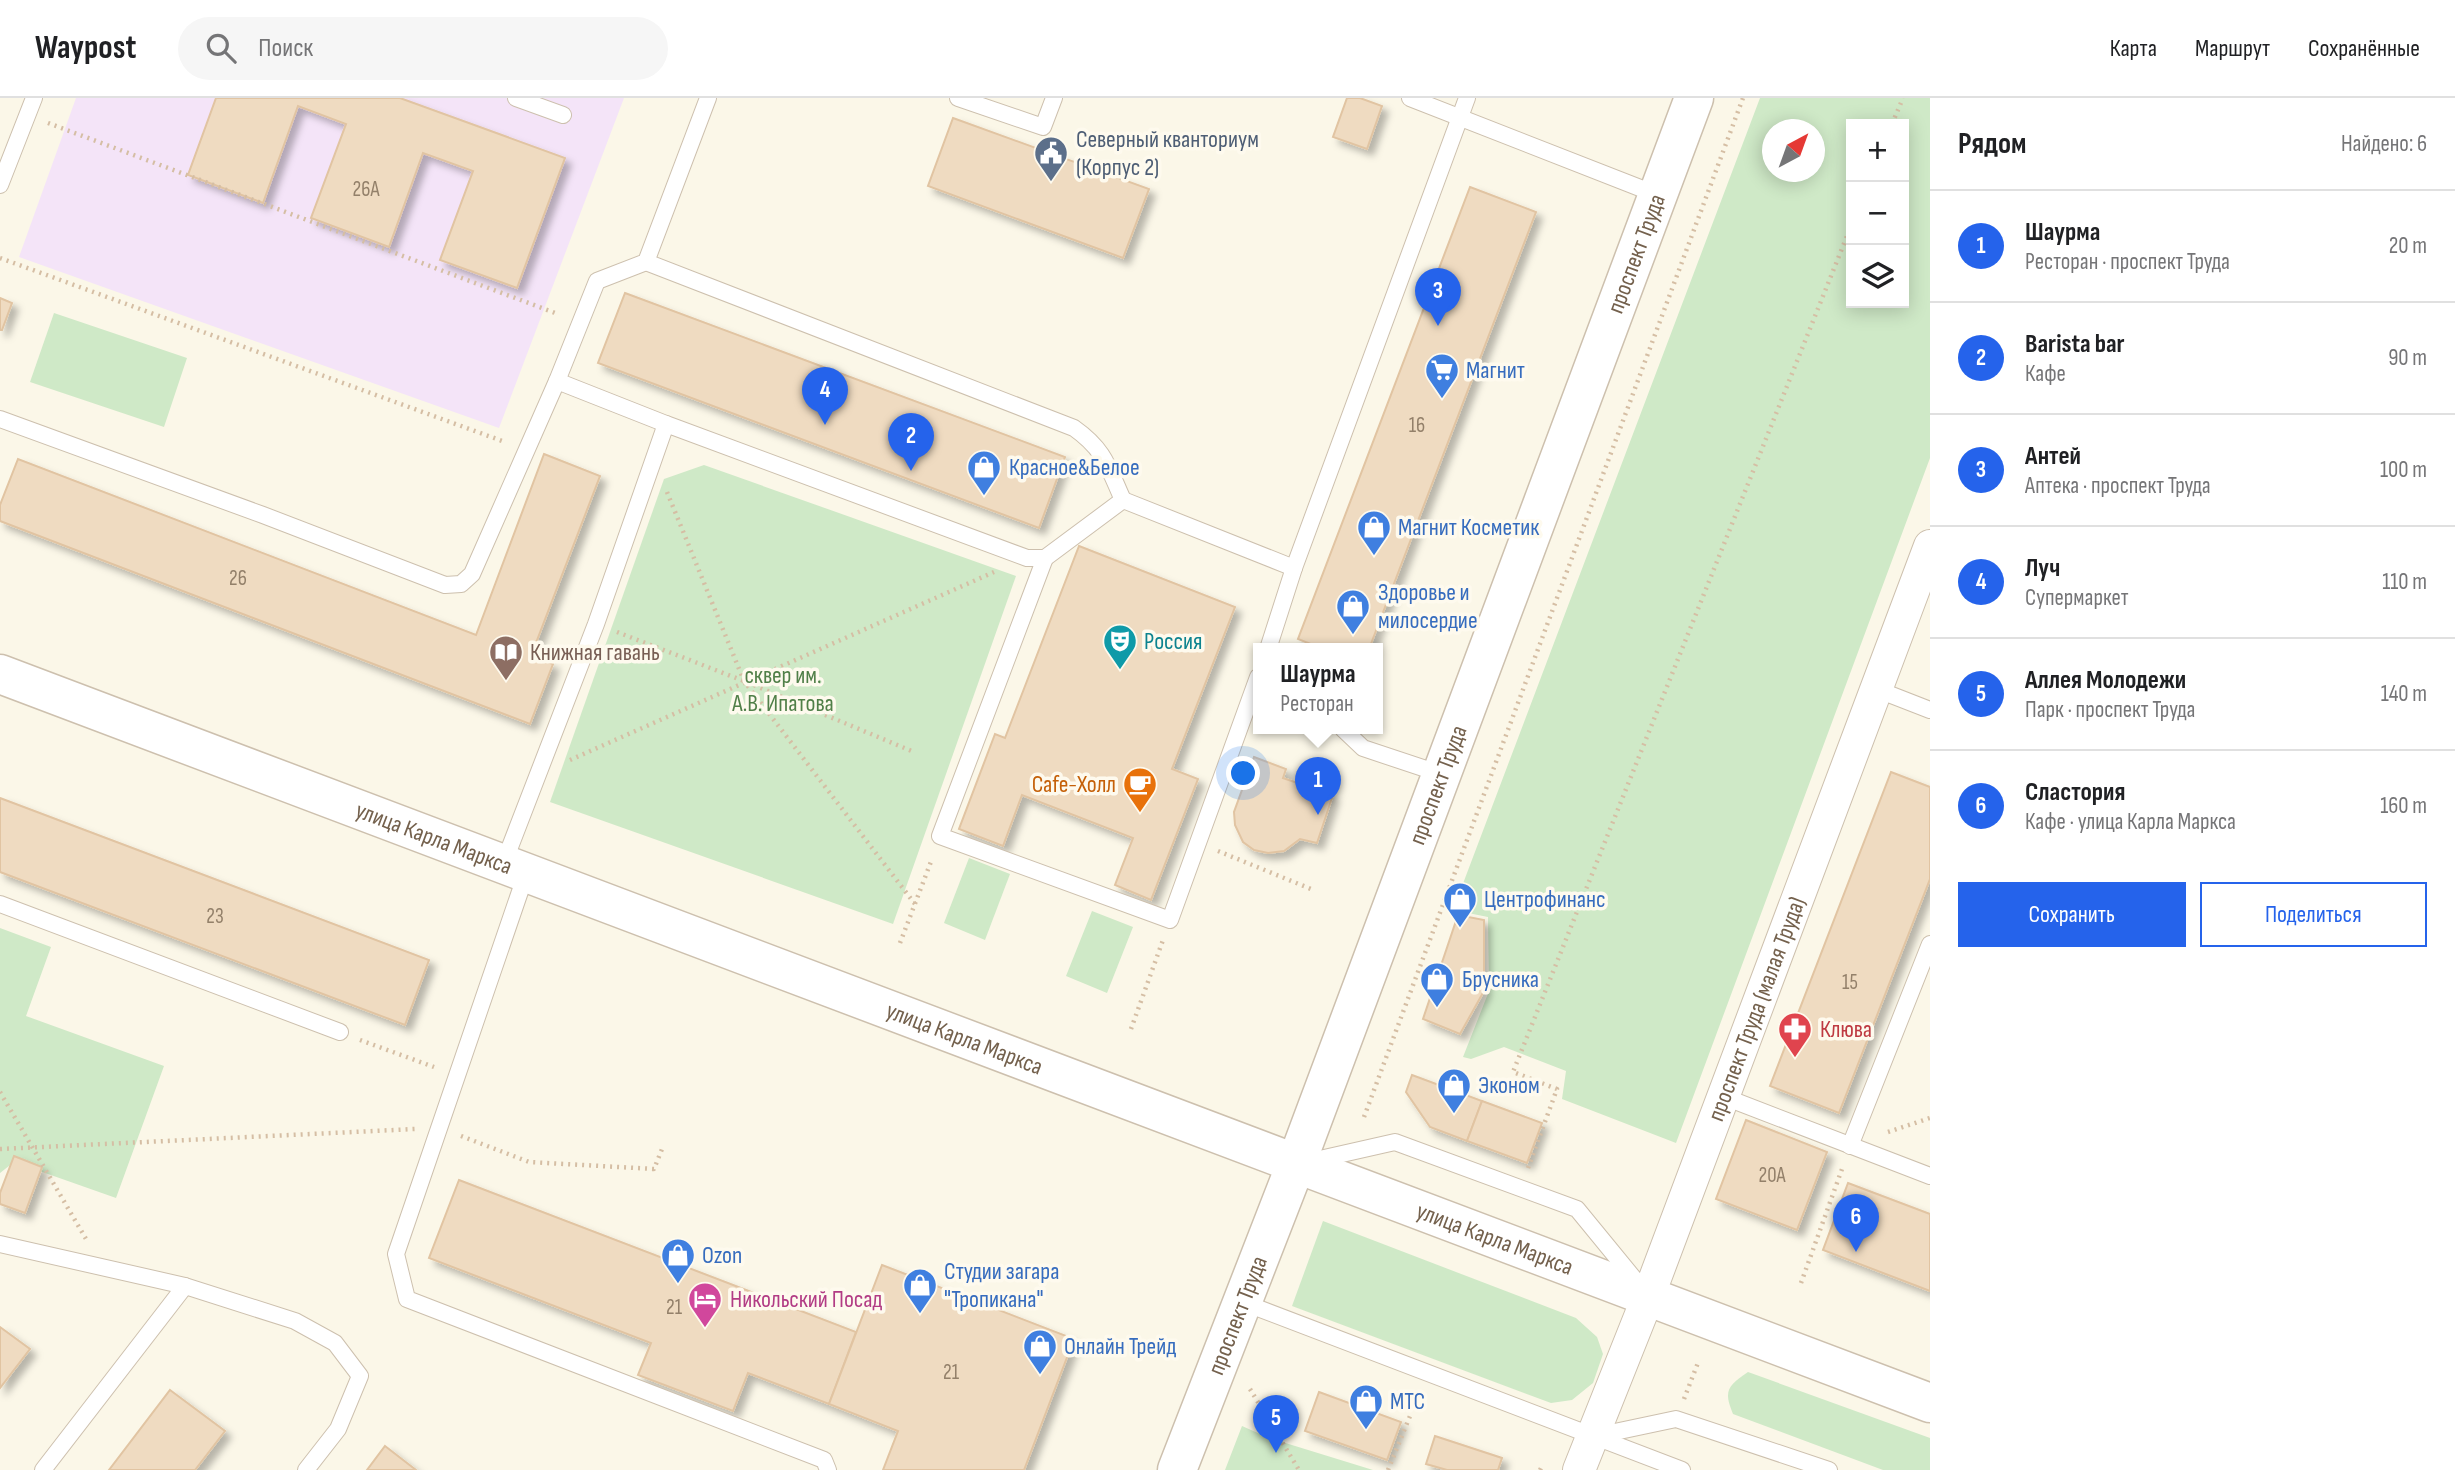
<!DOCTYPE html>
<html lang="ru">
<meta charset="utf-8">
<style>
body{margin:0;font-family:"Sofia Sans Condensed",sans-serif;background:#f6f6f6;color:#202124}
.controls{position:absolute;right:21px;top:21px;display:grid;overflow:hidden;border-radius:0px;box-shadow:0 4px 18px #0003}
.controls button{width:63px;height:63px;display:grid;place-items:center;padding:0;border:0;border-bottom:2px solid #e0e0e0;background:#fff;color:#202124;font:35px sans-serif}
.compass{position:absolute;left:1762px;top:21px;width:63px;height:63px;border-radius:50%;background:#fff;box-shadow:0 4px 18px #0003;rotate:41deg}
.you{position:absolute;left:1244px;top:676px;width:24px;height:24px;margin:-18px;border:5px solid #fff;border-radius:50%;background:#1a73e8;box-shadow:0 0 0 10px #1a73e833}
.badge{display:grid;place-items:center;width:46px;height:46px;border-radius:50%;background:#2563eb;color:#fff;font-size:23px;font-weight:700}
.pin{position:absolute;translate:-50% -58px;filter:drop-shadow(0 2px 4px #0008)}
.pin::after{content:'';position:absolute;top:37px;width:24px;height:21px;background:inherit;clip-path:polygon(0 0,100% 0,50% 100%)}
.popup{position:absolute;left:1253px;top:545px;width:130px;height:91px;box-sizing:border-box;display:grid;place-content:center;border-radius:0px;background:#fff;filter:drop-shadow(0 2px 5px #0005);font-size:23px;white-space:nowrap;color:#757577}
.popup b{font-size:26px;color:#202124}
.popup::after{content:'';position:absolute;left:50%;top:100%;margin-left:-14px;border:14px solid transparent;border-top-color:#fff}
.list{margin:0;padding:0;list-style:none}
h2{display:flex;justify-content:space-between;align-items:center;height:91px;margin:0;padding:0 28px;font-size:30px}
h2 small{font-size:23px;font-weight:400;color:#757577}
.list li{display:grid;grid-template-columns:46px 1fr auto;gap:21px;align-items:center;box-sizing:border-box;height:112px;padding:0 28px;border-top:2px solid #e0e0e0}
.list b{display:block;font-size:26px;white-space:nowrap}
.list p{margin:0;font-size:23px;white-space:nowrap;color:#757577}
.list em{font-size:23px;font-style:normal;color:#757577}
.actions{display:flex;gap:14px;padding:21px 28px}
.actions a{flex:1;padding:16px 0;border:2px solid #2563eb;border-radius:0px;text-align:center;font-size:24px;color:#2563eb}
.actions .main{background:#2563eb;color:#fff}
.icon{flex:none;width:38px;height:38px;fill:none;stroke:currentColor;stroke-width:2;stroke-linecap:round;stroke-linejoin:round}
.map{position:relative;flex:none;width:1930px;height:1372px;overflow:hidden}
header{display:flex;align-items:center;gap:42px;box-sizing:border-box;height:98px;padding:0 35px;background:#fff;border-bottom:2px solid #e0e0e0}
header strong{font-size:33px}
nav{display:flex;gap:38px;margin-inline-start:auto;font-size:24px}
.search{width:490px;height:63px;background:#f6f6f6;display:flex;align-items:center;gap:18px;box-sizing:border-box;padding:0 24px;border-radius:38px;color:#757577;font-size:26px}
main{display:flex}
aside{flex:1;background:#fff}
.map>svg:first-child{display:block}
.education{fill:#f4e4f8}
.green{fill:#cfe9c7;fill-rule:evenodd}
.building{fill:#efdbc1;stroke:#e1c4a2;stroke-width:2;filter:url(#shadow)}
.lines{fill:none;stroke-linecap:round;stroke-linejoin:round}
.service-casing{stroke:#cdc0ae;stroke-width:18}
.minor-casing{stroke:#cdc0ae;stroke-width:34}
.tertiary-casing{stroke:#cdc0ae;stroke-width:41}
.path{stroke:#d5bea4;stroke-width:4.5;stroke-dasharray:2 5;stroke-linecap:butt}
.service{stroke:#fff;stroke-width:16}
.minor{stroke:#fff;stroke-width:32}
.tertiary{stroke:#fff;stroke-width:38}
.labels{text-anchor:middle;dominant-baseline:central;stroke-width:7;stroke-linejoin:round;paint-order:stroke}
.number-label{font-size:21px;fill:#93806a}
.service-label{font-size:24px;fill:#4e5e75;stroke:#fefaee;text-anchor:start}
.street-label{font-size:24px;fill:#74614d;stroke:#fefaee}
.shop-label{font-size:24px;fill:#366cbe;stroke:#fefaee;text-anchor:start}
.culture-label{font-size:24px;fill:#0d838f;stroke:#fefaee;text-anchor:start}
.education-label{font-size:24px;fill:#785e54;stroke:#fefaee;text-anchor:start}
.park-label{font-size:24px;fill:#507f48;stroke:#fefaee}
.food-label{font-size:24px;fill:#c56008;stroke:#fefaee;text-anchor:end}
.health-label{font-size:24px;fill:#be3a42;stroke:#fefaee;text-anchor:start}
.hotel-label{font-size:24px;fill:#b23c85;stroke:#fefaee;text-anchor:start}
</style>
<header>
<strong>Waypost</strong>
<div class="search"><svg class="icon" aria-label="search" viewBox="0 0 24 24"><circle cx="10" cy="10" r="6"/><path d="M15 15l6 6"/></svg>Поиск</div>
<nav><a>Карта</a><a>Маршрут</a><a>Сохранённые</a></nav>
</header>
<main>
<div class="map">
<svg width="1930" height="1372" viewBox="0 0 1930 1372">
<defs>
<filter id="shadow"><feDropShadow dx="6" dy="6" stdDeviation="3.5" flood-color="#0004"/></filter>
</defs>
<rect width="100%" height="100%" fill="#fbf7e8"/>
<polygon class="education" points="76,0 624,0 499,330 19,159"/>
<g class="green">
<path d="M 1760,0 L 1930,0 L 1930,360 L 1676,1045 L 1562,1001 L 1566,973 L 1504,949 L 1471,961 L 1463,959 L 1489,893 L 1488,819 L 1453,812 ZM 1851,26 L 1904,26 L 1904,205 L 1851,205 ZM 1772,32 L 1814,32 L 1814,74 L 1772,74 Z"/>
<polygon points="54,215 187,260 164,329 30,284"/>
<polygon points="704,367 1016,478 893,826 550,704 664,381"/>
<polygon points="969,760 1010,776 985,842 944,825"/>
<polygon points="1092,813 1133,829 1107,895 1066,878"/>
<polygon points="0,830 51,849 26,918 164,968 116,1100 14,1064 0,1075"/>
<polygon points="1323,1123 1576,1220 1597,1239 1603,1256 1593,1285 1572,1302 1551,1305 1292,1208"/>
<path d="M 1748,1274 L 1930,1340 L 1930,1372 L 1883,1372 L 1733,1316 C 1723,1292 1728,1288 1748,1274 Z"/>
<polygon points="1242,1328 1269,1340 1373,1372 1225,1372"/>
</g>
<g class="building">
<polygon points="216,0 400,0 565,60 517,190 440,162 473,73 423,55 389,149 311,120 346,26 298,8 263,105 188,77"/>
<polygon points="1347,0 1360,0 1382,8 1367,51 1333,39"/>
<polygon points="953,20 1149,91 1123,160 928,88"/>
<polygon points="1470,89 1536,114 1369,551 1323,551 1298,541"/>
<polygon points="625,195 1065,359 1039,430 598,265"/>
<polygon points="0,200 12,205 2,232 0,232"/>
<polygon points="544,356 600,378 531,558 553,566 530,626 0,423 0,407 18,361 476,537"/>
<polygon points="1079,448 1235,509 1172,671 1198,681 1151,802 1115,787 1133,740 1022,697 1003,748 959,731 995,636 1005,640"/>
<polygon points="1254,659 1286,671 1283,680 1333,697 1317,745 1300,741 1284,753 1268,755 1254,752 1243,744 1235,727 1234,714"/>
<polygon points="1891,674 1930,689 1930,781 1839,1015 1770,988"/>
<polygon points="0,700 429,862 405,927 0,774"/>
<polygon points="1458,817 1484,822 1484,893 1460,936 1423,921"/>
<polygon points="1412,977 1482,1003 1467,1043 1430,1029 1406,994"/>
<polygon points="1482,1003 1542,1025 1527,1065 1467,1043"/>
<polygon points="1746,1022 1827,1054 1797,1132 1716,1101"/>
<polygon points="14,1058 42,1069 25,1115 0,1106 0,1095"/>
<polygon points="459,1082 856,1234 829,1306 748,1275 733,1313 638,1277 651,1245 429,1160"/>
<polygon points="1848,1085 1930,1116 1930,1193 1823,1152"/>
<polygon points="882,1167 1074,1241 1024,1372 883,1372 898,1333 829,1306"/>
<polygon points="0,1229 30,1251 0,1290"/>
<polygon points="170,1292 225,1333 195,1372 109,1372"/>
<polygon points="1319,1294 1401,1324 1387,1362 1305,1333"/>
<polygon points="1435,1338 1502,1360 1498,1372 1447,1372 1426,1366"/>
<polygon points="385,1348 416,1372 367,1372"/>
</g>
<g class="lines">
<g class="service-casing">
<g id="service">
<polyline points="516,0 563,17"/>
<polyline points="958,0 1043,29 1054,0"/>
<polyline points="1410,0 1658,97"/>
<polyline points="0,87 34,0"/>
<path d="M 646,164 L 1074,330 C 1105,352 1108,369 1123,402"/>
<polyline points="0,321 263,417 445,487 461,486 472,476 557,283"/>
<polyline points="666,326 557,283 597,183 646,164 708,0"/>
<polyline points="1045,460 940,738 1170,822 1258,579"/>
<polyline points="1294,470 1467,0"/>
<polyline points="1876,591 1930,612"/>
<polyline points="1343,631 1363,650 1441,676"/>
<polyline points="503,767 596,526 666,326 1027,460 1045,460 1123,402 1294,470 1268,551"/>
<polyline points="526,776 396,1156 407,1201 824,1362 828,1372"/>
<polyline points="0,806 340,934"/>
<polyline points="1722,998 1930,1078"/>
<polyline points="1850,1048 1930,846"/>
<polyline points="1311,1063 1395,1044 1577,1111 1636,1183"/>
<polyline points="0,1146 185,1188 295,1223 335,1245 360,1278 338,1331 306,1372"/>
<polyline points="1242,1204 1682,1372"/>
<polyline points="1591,1339 1676,1321 1829,1372"/>
<polyline points="43,1372 185,1188"/>
</g>
</g>
<g class="minor-casing">
<g id="minor">
<path id="s1" d="M 1579,1372 L 1648,1199 L 1930,448"/>
</g>
</g>
<g class="tertiary-casing">
<g id="tertiary">
<path id="s2" d="M 0,576 L 1930,1305"/>
<path id="s3" d="M 1177,1372 L 1296,1066 L 1694,0"/>
</g>
</g>
<g class="path">
<polyline points="48,25 558,216"/>
<polyline points="1892,26 1903,0"/>
<polyline points="0,160 505,344"/>
<polyline points="667,394 744,583 915,806"/>
<polyline points="617,534 744,583 914,654"/>
<polyline points="570,662 994,474"/>
<polyline points="1218,753 1311,791"/>
<polyline points="900,845 932,761"/>
<polyline points="1131,931 1163,842"/>
<polyline points="360,942 434,969"/>
<polyline points="0,994 86,1141"/>
<polyline points="1364,1019 1743,0"/>
<polyline points="1888,1034 1930,1020"/>
<polyline points="461,1038 529,1064 654,1071 662,1051"/>
<polyline points="0,1051 415,1031"/>
<polyline points="1528,1070 1557,991 1513,974 1851,128"/>
<polyline points="1801,1185 1842,1071"/>
<polyline points="1250,1291 1299,1372"/>
<polyline points="1684,1301 1699,1262"/>
<polyline points="1388,1372 1410,1318"/>
<polyline points="1540,1372 1543,1366"/>
</g>
<use href="#service" class="service"/>
<use href="#minor" class="minor"/>
<use href="#tertiary" class="tertiary"/>
</g>
<defs>
<g id="civic-pin" transform="scale(1.75)"><path d="M0 17L-7.5 6A9.5 9.5 0 1 1 7.5 6Z" fill="#5c6f8a" stroke="#fefaee"/><path d="M-.6-6.5H3V-4.5H.6V-3L4-1V1h2V6H-6V1h2V-1L-.6-3ZM-1.2 2.5V6h2.4V2.5Z" fill="#fff"/></g>
<g id="supermarket-pin" transform="scale(1.75)"><path d="M0 17L-7.5 6A9.5 9.5 0 1 1 7.5 6Z" fill="#3f7fe0" stroke="#fefaee"/><path d="M-6-5.5h2.5l.6 2H6L4.5 2H-2.5L-4.4-4H-6ZM-1.5 3.2a1.3 1.3 0 1 0 .1 0ZM3 3.2a1.3 1.3 0 1 0 .1 0Z" fill="#fff"/></g>
<g id="shop-pin" transform="scale(1.75)"><path d="M0 17L-7.5 6A9.5 9.5 0 1 1 7.5 6Z" fill="#3f7fe0" stroke="#fefaee"/><path d="M-5-2.5h2.3a2.7 3.5 0 0 1 5.4 0H5L5.5 6h-11ZM-1.5-2.5h3a1.5 2.3 0 0 0-3 0Z" fill="#fff"/></g>
<g id="theatre-pin" transform="scale(1.75)"><path d="M0 17L-7.5 6A9.5 9.5 0 1 1 7.5 6Z" fill="#0f9aa8" stroke="#fefaee"/><path d="M-5-5.5Q0-4 5-5.5V0Q5 5 0 6Q-5 5-5 0ZM-3.3-2.5H-1v1.5H-3.3ZM1-2.5H3.3v1.5H1ZM-2.8 1Q0 5.5 2.8 1Z" fill="#fff"/></g>
<g id="library-pin" transform="scale(1.75)"><path d="M0 17L-7.5 6A9.5 9.5 0 1 1 7.5 6Z" fill="#8d6e63" stroke="#fefaee"/><path d="M-6-4Q-3-5.5-.7-3.5V5Q-3 3-6 4ZM6-4Q3-5.5 .7-3.5V5Q3 3 6 4Z" fill="#fff"/></g>
<g id="cafe-pin" transform="scale(1.75)"><path d="M0 17L-7.5 6A9.5 9.5 0 1 1 7.5 6Z" fill="#e8710a" stroke="#fefaee"/><path d="M-5.5-4.5H6V0H3Q3 3.5 0 3.5H-2.5Q-5.5 3.5-5.5 0ZM3-3.2v2h1.7v-2ZM-6 4.5H4V6H-6Z" fill="#fff"/></g>
<g id="pharmacy-pin" transform="scale(1.75)"><path d="M0 17L-7.5 6A9.5 9.5 0 1 1 7.5 6Z" fill="#e0444e" stroke="#fefaee"/><path d="M-2-6h4v4h4v4h-4v4h-4v-4h-4v-4h4Z" fill="#fff"/></g>
<g id="hotel-pin" transform="scale(1.75)"><path d="M0 17L-7.5 6A9.5 9.5 0 1 1 7.5 6Z" fill="#d1479c" stroke="#fefaee"/><path d="M-6-4.5h1.5V1H6V5H4.5V3h-9V5H-6ZM-4 0a1.8 1.8 0 1 1 3.6 0ZM.5 0V-2.5h3Q6-2.5 6 0Z" fill="#fff"/></g>
</defs>
<g fill-rule="evenodd">
<use href="#civic-pin" x="1051" y="55"/>
<use href="#supermarket-pin" x="1442" y="272"/>
<use href="#shop-pin" x="984" y="369"/>
<use href="#shop-pin" x="1374" y="429"/>
<use href="#shop-pin" x="1353" y="508"/>
<use href="#theatre-pin" x="1120" y="543"/>
<use href="#library-pin" x="506" y="554"/>
<use href="#cafe-pin" x="1140" y="686"/>
<use href="#shop-pin" x="1460" y="801"/>
<use href="#shop-pin" x="1437" y="881"/>
<use href="#pharmacy-pin" x="1795" y="931"/>
<use href="#shop-pin" x="1454" y="987"/>
<use href="#shop-pin" x="678" y="1157"/>
<use href="#shop-pin" x="920" y="1187"/>
<use href="#hotel-pin" x="705" y="1201"/>
<use href="#shop-pin" x="1040" y="1248"/>
<use href="#shop-pin" x="1366" y="1303"/>
</g>
<g class="labels">
<g class="number-label">
<text x="366" y="91">26А</text>
<text x="1417" y="327">16</text>
<text x="238" y="480">26</text>
<text x="215" y="818">23</text>
<text x="1850" y="884">15</text>
<text x="1772" y="1077">20А</text>
<text x="674" y="1209">21</text>
<text x="951" y="1274">21</text>
</g>
<g class="service-label">
<text x="1076" y="41">Северный кванториум<tspan x="1076" dy="28">(Корпус 2)</tspan></text>
</g>
<g class="street-label">
<text stroke="none"><textPath href="#s3" startOffset="1300">проспект Труда</textPath></text>
<text stroke="none"><textPath href="#s3" startOffset="733">проспект Труда</textPath></text>
<text stroke="none"><textPath href="#s2" startOffset="464">улица Карла Маркса</textPath></text>
<text stroke="none"><textPath href="#s1" startOffset="494">проспект Труда (малая Труда)</textPath></text>
<text stroke="none"><textPath href="#s2" startOffset="1031">улица Карла Маркса</textPath></text>
<text stroke="none"><textPath href="#s2" startOffset="1598">улица Карла Маркса</textPath></text>
<text stroke="none"><textPath href="#s3" startOffset="166">проспект Труда</textPath></text>
</g>
<g class="shop-label">
<text x="1466" y="272">Магнит</text>
<text x="1009" y="369">Красное&amp;Белое</text>
<text x="1398" y="429">Магнит Косметик</text>
<text x="1378" y="494">Здоровье и<tspan x="1378" dy="28">милосердие</tspan></text>
<text x="1484" y="801">Центрофинанс</text>
<text x="1462" y="881">Брусника</text>
<text x="1478" y="987">Эконом</text>
<text x="702" y="1157">Ozon</text>
<text x="944" y="1173">Студии загара<tspan x="944" dy="28">"Тропикана"</tspan></text>
<text x="1064" y="1248">Онлайн Трейд</text>
<text x="1390" y="1303">МТС</text>
</g>
<g class="culture-label">
<text x="1144" y="543">Россия</text>
</g>
<g class="education-label">
<text x="530" y="554">Книжная гавань</text>
</g>
<g class="park-label">
<text x="783" y="577">сквер им.<tspan x="783" dy="28">А.В. Ипатова</tspan></text>
</g>
<g class="food-label">
<text x="1116" y="686">Cafe-Холл</text>
</g>
<g class="health-label">
<text x="1820" y="931">Клюва</text>
</g>
<g class="hotel-label">
<text x="730" y="1201">Никольский Посад</text>
</g>
</g>
</svg>
<div class="controls">
<button>+</button>
<button>−</button>
<button><svg class="icon" aria-label="layers" viewBox="0 0 24 24"><path d="M12 4l9 5-9 5-9-5zM3 14l9 5 9-5"/></svg></button>
</div>
<svg class="compass" viewBox="-18 -18 36 36"><path d="M0-13l5 13h-10z" fill="#e53935"/><path d="M0 13l5-13h-10z" fill="#757577"/></svg>
<div class="you"></div>
<div class="pin badge" style="left:1318px;top:717px">1</div>
<div class="popup"><b>Шаурма</b>Ресторан</div>
<div class="pin badge" style="left:911px;top:373px">2</div>
<div class="pin badge" style="left:1438px;top:228px">3</div>
<div class="pin badge" style="left:825px;top:327px">4</div>
<div class="pin badge" style="left:1276px;top:1355px">5</div>
<div class="pin badge" style="left:1856px;top:1154px">6</div>
</div>
<aside>
<h2>Рядом<small>Найдено: 6</small></h2>
<ul class="list">
<li><span class="badge">1</span><div><b>Шаурма</b><p>Ресторан · проспект Труда</p></div><em>20 m</em></li>
<li><span class="badge">2</span><div><b>Barista bar</b><p>Кафе</p></div><em>90 m</em></li>
<li><span class="badge">3</span><div><b>Антей</b><p>Аптека · проспект Труда</p></div><em>100 m</em></li>
<li><span class="badge">4</span><div><b>Луч</b><p>Супермаркет</p></div><em>110 m</em></li>
<li><span class="badge">5</span><div><b>Аллея Молодежи</b><p>Парк · проспект Труда</p></div><em>140 m</em></li>
<li><span class="badge">6</span><div><b>Сластория</b><p>Кафе · улица Карла Маркса</p></div><em>160 m</em></li>
</ul>
<div class="actions"><a class="main">Сохранить</a><a>Поделиться</a></div>
</aside>
</main>
